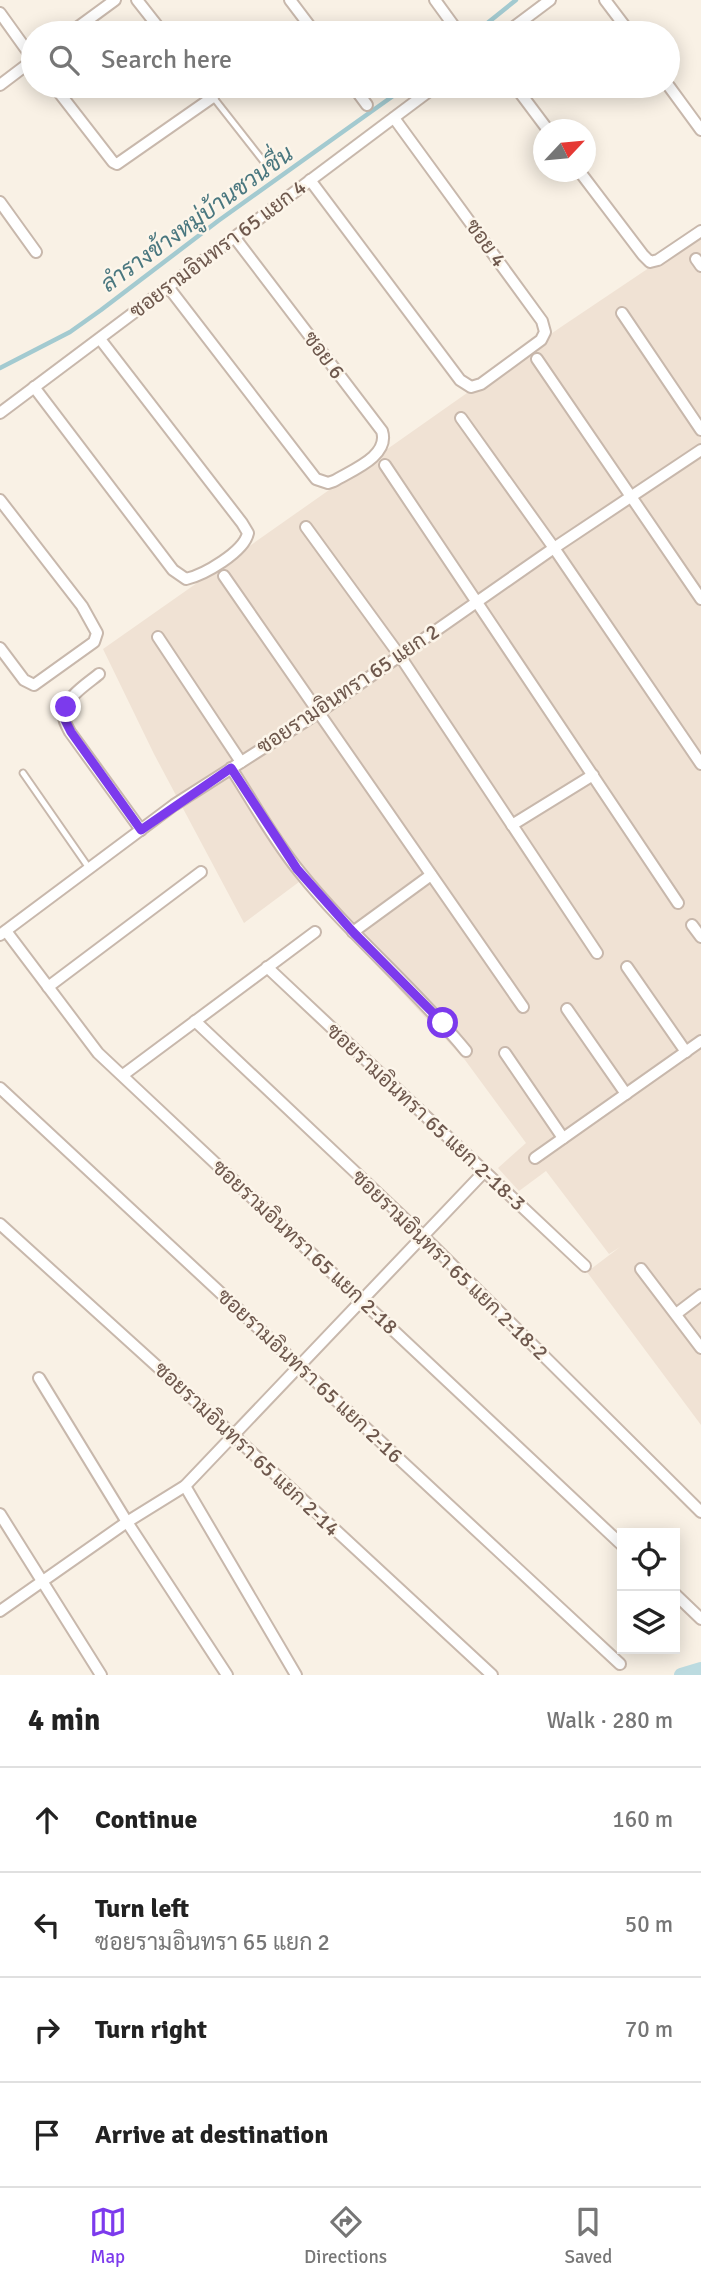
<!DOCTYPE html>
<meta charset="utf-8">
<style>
body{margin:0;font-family:Signika,Sarabun,sans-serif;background:#f6f6f6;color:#222}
.controls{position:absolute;right:21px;bottom:21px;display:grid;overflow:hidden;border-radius:0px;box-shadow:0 4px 18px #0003}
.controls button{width:63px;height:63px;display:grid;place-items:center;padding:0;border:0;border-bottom:2px solid #e0e0e0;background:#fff;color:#222;font:35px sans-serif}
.compass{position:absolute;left:533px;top:119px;width:63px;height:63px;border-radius:50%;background:#fff;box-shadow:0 4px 18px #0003;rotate:64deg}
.stop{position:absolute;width:21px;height:21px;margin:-16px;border:5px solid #7c3aed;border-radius:50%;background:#fff}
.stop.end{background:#7c3aed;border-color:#fff;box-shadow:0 2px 7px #0008}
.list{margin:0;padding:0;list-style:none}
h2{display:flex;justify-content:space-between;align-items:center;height:91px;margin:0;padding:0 28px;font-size:30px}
h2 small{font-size:23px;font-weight:400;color:#767676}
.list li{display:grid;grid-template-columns:46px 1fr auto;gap:21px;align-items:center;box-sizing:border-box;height:105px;padding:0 28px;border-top:2px solid #e0e0e0}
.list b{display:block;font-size:26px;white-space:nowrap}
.list p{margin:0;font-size:23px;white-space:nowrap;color:#767676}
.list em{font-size:23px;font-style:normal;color:#767676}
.icon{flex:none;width:38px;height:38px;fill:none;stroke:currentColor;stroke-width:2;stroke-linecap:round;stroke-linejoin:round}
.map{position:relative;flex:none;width:701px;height:1675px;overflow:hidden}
.search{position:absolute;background:#fff;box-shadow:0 4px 18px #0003;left:21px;right:21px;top:21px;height:77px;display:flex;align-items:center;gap:18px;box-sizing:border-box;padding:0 24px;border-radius:38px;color:#767676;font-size:26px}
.sheet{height:511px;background:#fff}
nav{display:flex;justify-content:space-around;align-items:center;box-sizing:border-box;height:98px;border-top:2px solid #e0e0e0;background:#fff;font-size:19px;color:#767676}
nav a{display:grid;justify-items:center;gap:4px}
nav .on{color:#7c3aed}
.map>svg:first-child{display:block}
.residential{fill:#f0e2d4}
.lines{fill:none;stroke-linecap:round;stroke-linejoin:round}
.stream{stroke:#a3cad0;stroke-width:4.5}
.canal{stroke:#bcdbe0;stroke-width:14}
.lane-casing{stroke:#c8b8ac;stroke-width:9}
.street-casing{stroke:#c8b8ac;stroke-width:14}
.lane{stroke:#fff;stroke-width:5}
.street{stroke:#fff;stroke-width:10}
.route{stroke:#7c3aed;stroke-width:9}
.labels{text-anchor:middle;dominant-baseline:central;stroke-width:5;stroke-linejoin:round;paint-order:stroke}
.street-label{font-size:21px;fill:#6e584d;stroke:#fcf5ea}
.water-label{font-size:23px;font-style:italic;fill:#4a777f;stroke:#fcf5ea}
</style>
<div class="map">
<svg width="701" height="1675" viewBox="0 0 701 1675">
<rect width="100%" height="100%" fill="#f9f1e5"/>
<polygon class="residential" points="701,233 701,1425 587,1272 620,1247 609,1254 546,1171 519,1191 498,1168 526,1143 465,1060 299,882 244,923 154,754 103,649 558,329"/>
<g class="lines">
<g class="stream">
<polyline points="475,33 516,0"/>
<polyline points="0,368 70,332 101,310 218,221 407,86"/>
</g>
<polyline class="canal" points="681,1675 701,1669"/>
<g class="lane-casing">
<g id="lane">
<polyline points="213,97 264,162"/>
<polyline points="23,773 89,868"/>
</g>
</g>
<g class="street-casing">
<g id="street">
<polyline points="137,0 163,33"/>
<polyline points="290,0 315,33"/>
<polyline points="435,0 459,33"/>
<polyline points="605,0 630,33"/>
<polyline points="0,13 33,59"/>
<polyline points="70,33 115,0"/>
<polyline points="506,33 550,0"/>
<polyline points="0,85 33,60"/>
<polyline points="668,85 701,130"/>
<polyline points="54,86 113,162 117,164 213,97 204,86"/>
<polyline points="353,86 367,105"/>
<polyline points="515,86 548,130"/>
<polyline points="580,172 643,255 650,262 658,260 701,231"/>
<polyline points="310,180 460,380 471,387 481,384 541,340 545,332 542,321 394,118"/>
<polyline points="0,202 36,252"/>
<polyline points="696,259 701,266"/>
<path d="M 169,288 L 316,479 L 328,483 L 334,481 C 352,470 390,456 382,431 L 235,238"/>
<polyline points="622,313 701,430"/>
<polyline points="537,359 701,599"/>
<path d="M 34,387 L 173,570 L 186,579 C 204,575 244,552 248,533 L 242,523 L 100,339"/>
<polyline points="0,413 436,86"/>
<polyline points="461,418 554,548 701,764"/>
<polyline points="385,465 678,903"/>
<polyline points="0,500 82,606 97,633 94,642 34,685 24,680 0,648"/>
<polyline points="306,527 400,656 597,953"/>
<polyline points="224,576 523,1007"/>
<polyline points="158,637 241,762"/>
<path d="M 99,674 C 87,684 63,698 64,717 C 64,722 68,728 70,732 L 141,830"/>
<path d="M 231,768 C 253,802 273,839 299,871 C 350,935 414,987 466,1051"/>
<polyline points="512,825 593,775"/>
<polyline points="692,925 701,937"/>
<polyline points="6,931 98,1053 622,1545"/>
<polyline points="353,932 431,875"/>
<polyline points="0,935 174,805 318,713 554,548 701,450"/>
<polyline points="267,967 585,1266"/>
<polyline points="627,967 686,1052"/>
<polyline points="48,987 201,872"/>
<polyline points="567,1009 626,1094"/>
<polyline points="195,1021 423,1236 701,1512"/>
<polyline points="505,1053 563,1138"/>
<polyline points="123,1075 315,932"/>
<polyline points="0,1088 620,1664"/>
<polyline points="535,1158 701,1041"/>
<polyline points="0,1224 234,1436 492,1675"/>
<polyline points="641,1269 701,1348"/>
<polyline points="676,1314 701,1295"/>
<polyline points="39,1378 127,1522 227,1675"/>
<polyline points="185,1486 296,1675"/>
<polyline points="0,1514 101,1675"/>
<polyline points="675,1594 701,1619"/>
<polyline points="0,1611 127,1522 185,1486 484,1172"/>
</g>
</g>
<use href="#lane" class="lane"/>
<use href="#street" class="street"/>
</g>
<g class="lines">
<polyline class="route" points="66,707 64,718 71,732 141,830 231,768 297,869 353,932 443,1023"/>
</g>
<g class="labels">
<g class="street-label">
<text transform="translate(486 243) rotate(54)">ซอย 4</text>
<text transform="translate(218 249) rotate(-37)">ซอยรามอินทรา 65 แยก 4</text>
<text transform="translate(324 355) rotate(53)">ซอย 6</text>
<text transform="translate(348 689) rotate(-34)">ซอยรามอินทรา 65 แยก 2</text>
<text transform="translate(426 1117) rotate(43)">ซอยรามอินทรา 65 แยก 2-18-3</text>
<text transform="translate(305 1247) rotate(43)">ซอยรามอินทรา 65 แยก 2-18</text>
<text transform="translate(450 1265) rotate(44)">ซอยรามอินทรา 65 แยก 2-18-2</text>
<text transform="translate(310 1376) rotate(43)">ซอยรามอินทรา 65 แยก 2-16</text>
<text transform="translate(247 1449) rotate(43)">ซอยรามอินทรา 65 แยก 2-14</text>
</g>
<g class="water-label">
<text transform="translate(197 219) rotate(-36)">ลำรางข้างหมู่บ้านชวนชื่น</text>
</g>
</g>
</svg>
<div class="controls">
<button><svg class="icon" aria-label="locate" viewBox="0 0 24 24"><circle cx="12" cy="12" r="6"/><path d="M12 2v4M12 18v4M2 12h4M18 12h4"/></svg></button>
<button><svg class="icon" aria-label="layers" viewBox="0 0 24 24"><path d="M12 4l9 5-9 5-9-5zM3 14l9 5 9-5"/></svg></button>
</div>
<svg class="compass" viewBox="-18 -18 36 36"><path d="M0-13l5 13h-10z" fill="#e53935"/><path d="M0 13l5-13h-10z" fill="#767676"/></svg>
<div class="stop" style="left:443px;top:1023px"></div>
<div class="stop end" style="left:66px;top:707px"></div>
<div class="search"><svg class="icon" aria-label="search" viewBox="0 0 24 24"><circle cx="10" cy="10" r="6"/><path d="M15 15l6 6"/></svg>Search here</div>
</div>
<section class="sheet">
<h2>4 min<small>Walk · 280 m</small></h2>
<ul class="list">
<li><svg class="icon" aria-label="ahead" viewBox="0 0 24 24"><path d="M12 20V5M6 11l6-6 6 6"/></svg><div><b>Continue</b></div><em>160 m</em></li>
<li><svg class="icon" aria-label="left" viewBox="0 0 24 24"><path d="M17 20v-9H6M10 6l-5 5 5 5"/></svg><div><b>Turn left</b><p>ซอยรามอินทรา 65 แยก 2</p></div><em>50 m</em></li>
<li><svg class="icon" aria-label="right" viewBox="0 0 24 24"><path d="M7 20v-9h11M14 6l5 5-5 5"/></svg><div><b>Turn right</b></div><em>70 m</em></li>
<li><svg class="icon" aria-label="arrive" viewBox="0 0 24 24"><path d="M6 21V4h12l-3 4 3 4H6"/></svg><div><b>Arrive at destination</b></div></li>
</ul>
</section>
<nav>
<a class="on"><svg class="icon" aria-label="map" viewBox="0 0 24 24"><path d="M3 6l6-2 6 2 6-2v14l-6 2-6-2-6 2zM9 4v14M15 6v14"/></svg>Map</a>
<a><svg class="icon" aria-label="directions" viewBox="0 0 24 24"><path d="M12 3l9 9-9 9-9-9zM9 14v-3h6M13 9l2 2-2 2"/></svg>Directions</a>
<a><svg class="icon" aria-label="saved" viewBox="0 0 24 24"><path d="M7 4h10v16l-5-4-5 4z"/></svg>Saved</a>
</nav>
